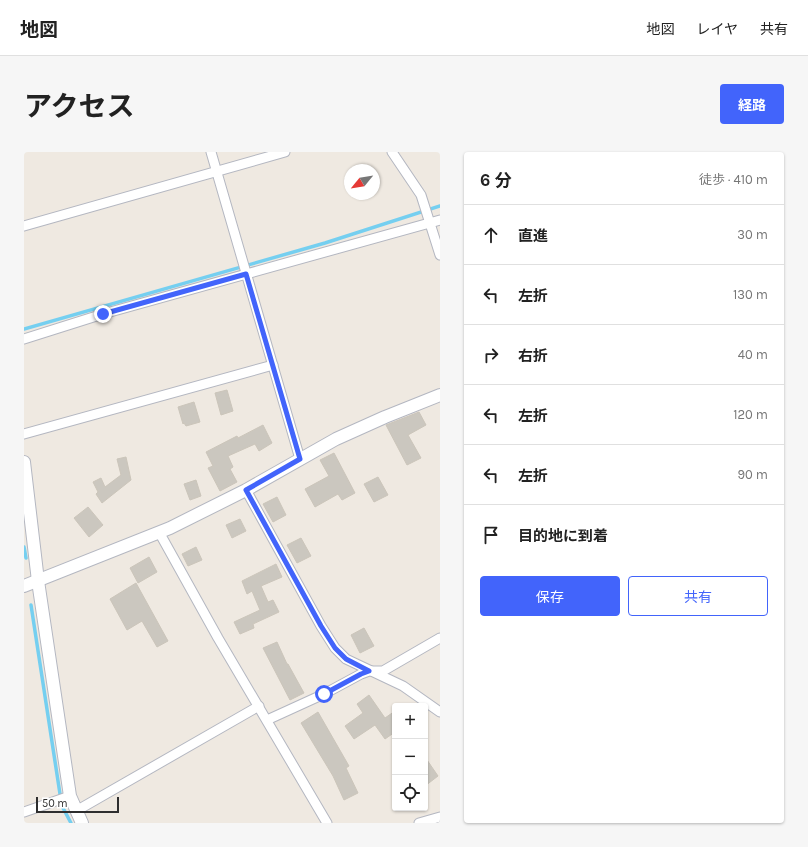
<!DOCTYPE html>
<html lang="ja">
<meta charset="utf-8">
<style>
body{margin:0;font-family:Karla,"Noto Sans JP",sans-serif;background:#f6f6f6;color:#222}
.controls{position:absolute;right:12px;bottom:12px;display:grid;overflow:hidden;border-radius:4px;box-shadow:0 1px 3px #0004}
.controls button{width:36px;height:36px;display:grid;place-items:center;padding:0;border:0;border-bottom:1px solid #e0e0e0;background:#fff;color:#222;font:20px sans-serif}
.compass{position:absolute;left:320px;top:12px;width:36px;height:36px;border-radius:50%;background:#fff;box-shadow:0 1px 3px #0004;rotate:240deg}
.scale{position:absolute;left:12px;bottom:10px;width:83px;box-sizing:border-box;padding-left:4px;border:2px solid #2e2e2e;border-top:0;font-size:11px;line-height:14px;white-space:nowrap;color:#2e2e2e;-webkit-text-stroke:3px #fff;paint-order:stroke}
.stop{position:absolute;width:12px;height:12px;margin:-9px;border:3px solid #4264fb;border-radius:50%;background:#fff}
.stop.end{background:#4264fb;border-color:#fff;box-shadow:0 1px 4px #0008}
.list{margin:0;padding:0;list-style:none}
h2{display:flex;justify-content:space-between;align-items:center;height:52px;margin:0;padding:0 16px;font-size:17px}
h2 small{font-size:13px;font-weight:400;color:#767676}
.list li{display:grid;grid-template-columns:26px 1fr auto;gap:12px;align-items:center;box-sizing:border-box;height:60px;padding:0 16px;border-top:1px solid #e0e0e0}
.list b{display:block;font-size:15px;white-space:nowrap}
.list em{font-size:13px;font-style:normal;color:#767676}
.actions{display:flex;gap:8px;padding:12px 16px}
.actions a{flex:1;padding:9px 0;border:1px solid #4264fb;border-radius:4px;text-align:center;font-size:14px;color:#4264fb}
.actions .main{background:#4264fb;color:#fff}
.icon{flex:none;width:22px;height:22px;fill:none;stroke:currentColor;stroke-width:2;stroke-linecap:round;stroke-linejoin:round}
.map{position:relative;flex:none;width:416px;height:671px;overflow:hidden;border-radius:4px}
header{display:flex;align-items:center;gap:24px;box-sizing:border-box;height:56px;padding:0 20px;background:#fff;border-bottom:1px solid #e0e0e0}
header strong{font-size:19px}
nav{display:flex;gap:22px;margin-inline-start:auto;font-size:14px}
.intro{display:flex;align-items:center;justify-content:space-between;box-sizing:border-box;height:96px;padding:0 24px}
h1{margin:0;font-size:28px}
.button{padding:10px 18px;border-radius:4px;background:#4264fb;color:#fff;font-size:14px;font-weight:700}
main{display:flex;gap:24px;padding:0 24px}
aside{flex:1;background:#fff;border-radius:4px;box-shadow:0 1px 3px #0004}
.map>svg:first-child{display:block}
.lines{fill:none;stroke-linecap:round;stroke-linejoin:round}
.stream{stroke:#75cff0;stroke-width:3.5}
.building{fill:#cbc7bf;stroke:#cbc5ba}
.minor-casing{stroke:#b4b7c1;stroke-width:11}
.tertiary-casing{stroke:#b4b7c1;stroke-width:14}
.minor{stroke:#fff;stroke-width:9}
.tertiary{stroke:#fff;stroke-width:12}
.route{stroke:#4264fb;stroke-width:5}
</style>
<header>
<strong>地図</strong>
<nav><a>地図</a><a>レイヤ</a><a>共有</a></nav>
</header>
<div class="intro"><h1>アクセス</h1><a class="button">経路</a></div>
<main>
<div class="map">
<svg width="416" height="671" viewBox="0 0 416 671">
<rect width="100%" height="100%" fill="#efe9e1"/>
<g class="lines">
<g class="stream">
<polyline points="0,177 301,91 416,54"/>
<polyline points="0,395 2,406"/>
<polyline points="7,453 36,642"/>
<polyline points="38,654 47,671"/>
</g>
</g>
<g class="building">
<polygon points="203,238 209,259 197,263 191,241"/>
<polygon points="170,250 176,270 162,274 160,271 159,272 154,255"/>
<polygon points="395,260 402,273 384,283 397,306 383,313 362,273"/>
<polygon points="239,273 248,291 235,299 231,292 204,304 209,315 206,317 213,330 196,339 184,316 189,314 182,300 213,284 214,286"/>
<polygon points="310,301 331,341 318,348 314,342 291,355 281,337 305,324 296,308"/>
<polygon points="102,305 107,328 78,351 72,342 74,340 69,330 77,326 81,335 97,323 93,307"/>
<polygon points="354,325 364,343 350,350 340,332"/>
<polygon points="172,328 177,344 166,348 160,332"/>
<polygon points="253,345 262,363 249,370 239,352"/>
<polygon points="64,355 79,373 65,385 50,366"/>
<polygon points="216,367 222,379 208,386 202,373"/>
<polygon points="277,386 287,404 273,411 263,393"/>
<polygon points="172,395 178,408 164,414 158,402"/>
<polygon points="125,405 133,420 114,431 106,416"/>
<polygon points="252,412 258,425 237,434 244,450 249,448 255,460 229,472 230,476 216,482 210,470 236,458 228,439 223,442 218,429"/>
<polygon points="112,431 144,489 133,495 118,469 103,478 86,447"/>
<polygon points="340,476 350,494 336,501 327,483"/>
<polygon points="253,490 263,512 264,512 280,541 266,548 239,496"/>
<polygon points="345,543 361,566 371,559 371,580 361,587 351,573 330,587 321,574 339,561 333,552"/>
<polygon points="294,560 325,614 322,616 334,641 320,648 309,624 277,571"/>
<polygon points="401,605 414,624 401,634"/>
</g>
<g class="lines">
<g class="minor-casing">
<g id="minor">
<polyline points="187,0 276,307"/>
<polyline points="368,0 397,43 416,103"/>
<polyline points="0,74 261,0"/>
<polyline points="0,187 79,162 416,68"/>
<polyline points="0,282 249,213"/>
<polyline points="222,338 297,474 311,496 322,507 379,534 416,560"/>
<polyline points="135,380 194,486 303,671"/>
<polyline points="243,568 300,542 337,522 345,519 359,519 416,486"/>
<polyline points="52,659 235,554"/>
<polyline points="0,660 46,644"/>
<polyline points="395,671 416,665"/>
</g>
</g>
<g class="tertiary-casing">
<g id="tertiary">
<polyline points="0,310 14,429 46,644 58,671"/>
<polyline points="0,434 146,376 222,338 312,287 361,265 416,243"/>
</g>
</g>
<use href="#minor" class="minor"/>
<use href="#tertiary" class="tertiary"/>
</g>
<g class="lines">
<polyline class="route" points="79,162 222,122 276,307 222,338 297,474 311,496 322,507 345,519 337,522 300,542"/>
</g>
</svg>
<div class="controls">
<button>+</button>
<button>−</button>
<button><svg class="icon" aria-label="locate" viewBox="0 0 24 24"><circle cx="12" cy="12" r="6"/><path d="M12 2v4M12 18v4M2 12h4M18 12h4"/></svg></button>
</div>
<svg class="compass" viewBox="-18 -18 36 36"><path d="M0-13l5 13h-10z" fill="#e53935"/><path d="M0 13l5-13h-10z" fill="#767676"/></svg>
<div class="scale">50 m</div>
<div class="stop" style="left:300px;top:542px"></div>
<div class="stop end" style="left:79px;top:162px"></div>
</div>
<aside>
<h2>6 分<small>徒歩 · 410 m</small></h2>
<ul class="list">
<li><svg class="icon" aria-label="ahead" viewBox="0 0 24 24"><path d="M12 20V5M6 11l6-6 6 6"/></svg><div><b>直進</b></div><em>30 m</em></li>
<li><svg class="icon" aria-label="left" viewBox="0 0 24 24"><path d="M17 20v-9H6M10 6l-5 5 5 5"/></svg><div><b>左折</b></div><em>130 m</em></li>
<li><svg class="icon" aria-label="right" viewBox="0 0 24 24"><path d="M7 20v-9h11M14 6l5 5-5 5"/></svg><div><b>右折</b></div><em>40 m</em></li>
<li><svg class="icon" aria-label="left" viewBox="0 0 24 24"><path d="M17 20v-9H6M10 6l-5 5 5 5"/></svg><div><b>左折</b></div><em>120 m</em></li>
<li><svg class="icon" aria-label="left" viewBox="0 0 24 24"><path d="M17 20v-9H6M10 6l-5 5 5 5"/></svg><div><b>左折</b></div><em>90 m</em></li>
<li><svg class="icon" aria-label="arrive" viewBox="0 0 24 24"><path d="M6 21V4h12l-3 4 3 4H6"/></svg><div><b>目的地に到着</b></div></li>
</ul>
<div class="actions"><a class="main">保存</a><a>共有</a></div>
</aside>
</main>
